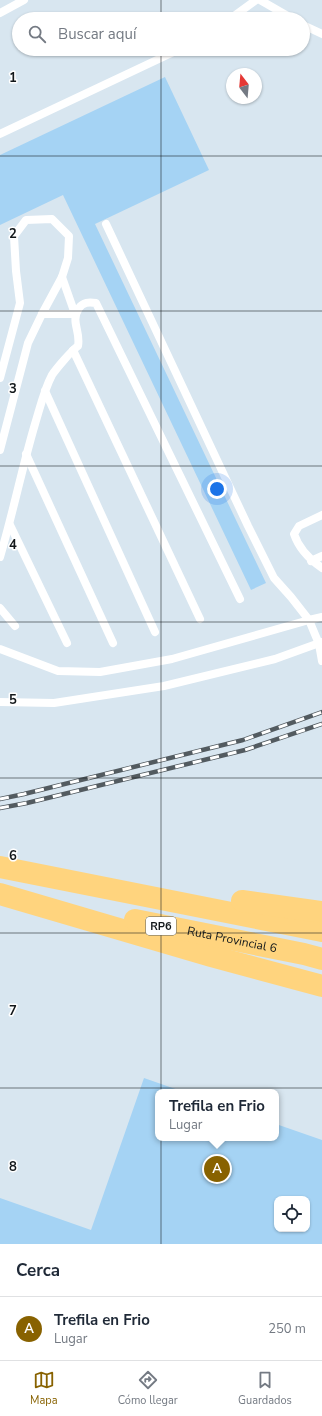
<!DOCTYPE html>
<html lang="es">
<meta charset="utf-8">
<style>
body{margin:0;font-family:"Nunito Sans",sans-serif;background:#f2f2f3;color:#1f2937}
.controls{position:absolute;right:12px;bottom:12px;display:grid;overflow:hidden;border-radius:8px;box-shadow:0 1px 3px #0004}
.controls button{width:36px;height:36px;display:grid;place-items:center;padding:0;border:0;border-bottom:1px solid #e0e1e3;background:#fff;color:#1f2937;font:20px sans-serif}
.compass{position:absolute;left:226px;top:68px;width:36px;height:36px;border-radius:50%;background:#fff;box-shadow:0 1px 3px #0004;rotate:344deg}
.you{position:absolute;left:217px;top:489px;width:14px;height:14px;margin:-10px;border:3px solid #fff;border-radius:50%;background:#1a73e8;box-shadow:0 0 0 6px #1a73e833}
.badge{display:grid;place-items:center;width:26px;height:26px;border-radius:50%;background:#886200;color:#fff;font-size:13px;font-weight:700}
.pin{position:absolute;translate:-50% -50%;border:2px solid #fff;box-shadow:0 1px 4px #0006}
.popup{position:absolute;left:155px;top:1089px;width:124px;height:52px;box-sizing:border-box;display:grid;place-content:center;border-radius:8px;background:#fff;filter:drop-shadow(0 1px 3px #0005);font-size:13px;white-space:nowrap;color:#747a83}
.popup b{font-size:15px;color:#1f2937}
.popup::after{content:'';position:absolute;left:50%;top:100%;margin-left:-8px;border:8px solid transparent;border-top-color:#fff}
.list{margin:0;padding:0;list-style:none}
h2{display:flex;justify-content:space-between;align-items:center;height:52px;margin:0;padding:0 16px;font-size:17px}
h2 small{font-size:13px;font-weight:400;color:#747a83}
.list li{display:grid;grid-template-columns:26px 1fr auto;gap:12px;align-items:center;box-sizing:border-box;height:64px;padding:0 16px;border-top:1px solid #e0e1e3}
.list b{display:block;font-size:15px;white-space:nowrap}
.list p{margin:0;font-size:13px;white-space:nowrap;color:#747a83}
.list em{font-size:13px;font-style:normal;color:#747a83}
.icon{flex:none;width:22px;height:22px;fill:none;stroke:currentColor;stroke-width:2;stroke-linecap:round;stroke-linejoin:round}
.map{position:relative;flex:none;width:322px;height:1244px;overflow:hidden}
.search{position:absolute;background:#fff;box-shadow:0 1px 3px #0004;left:12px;right:12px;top:12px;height:44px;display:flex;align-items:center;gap:10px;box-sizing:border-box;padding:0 14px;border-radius:22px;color:#747a83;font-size:15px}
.sheet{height:116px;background:#fff}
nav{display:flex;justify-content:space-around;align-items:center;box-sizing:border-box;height:56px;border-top:1px solid #e0e1e3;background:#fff;font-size:11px;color:#747a83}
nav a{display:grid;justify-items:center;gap:2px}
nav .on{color:#886200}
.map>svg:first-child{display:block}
.building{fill:#a5d3f4;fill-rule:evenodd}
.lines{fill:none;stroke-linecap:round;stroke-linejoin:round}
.service{stroke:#fff;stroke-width:8}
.trunk{stroke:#ffd47e;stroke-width:22}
.rail-casing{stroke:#535b60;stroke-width:4.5}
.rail{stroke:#fff;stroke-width:3;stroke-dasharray:9;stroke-linecap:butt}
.grid{fill:none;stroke:#12171a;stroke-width:1;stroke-opacity:0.55}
.labels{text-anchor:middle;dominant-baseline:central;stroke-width:3;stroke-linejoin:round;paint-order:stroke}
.shield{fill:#fff;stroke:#595d5f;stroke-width:1}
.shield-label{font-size:11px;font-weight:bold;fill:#12171a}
.street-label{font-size:12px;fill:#12171a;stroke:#fff}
.grid-label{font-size:13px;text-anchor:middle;font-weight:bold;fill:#12171a;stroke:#fff;stroke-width:3;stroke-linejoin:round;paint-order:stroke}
</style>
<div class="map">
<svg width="322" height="1244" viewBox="0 0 322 1244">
<rect width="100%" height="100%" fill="#d8e6f0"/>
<g class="building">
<polygon points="165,77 209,170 95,224 266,583 251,590 63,195 0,225 0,155"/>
<path d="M 144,1078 L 184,1092 L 158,1092 L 158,1138 L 276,1138 L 276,1124 L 322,1140 L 322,1244 L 0,1244 L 0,1198 L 91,1230 ZM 277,1199 L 307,1199 L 307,1229 L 277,1229 Z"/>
</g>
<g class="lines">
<g class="service">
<polyline points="260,0 293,19"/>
<polyline points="0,13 24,0"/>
<polyline points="230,19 256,0"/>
<polyline points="303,25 322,34"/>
<polyline points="0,134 180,49"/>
<polyline points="106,224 248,526 274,578 291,597 309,620 319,644 322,661"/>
<polyline points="42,314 75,314 62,277"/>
<polyline points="73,350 200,619"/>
<polyline points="0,378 20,303 16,271 14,236 26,220 52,219 69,236 68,258 62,277 42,314 28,343 0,450"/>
<polyline points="45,391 155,632"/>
<polyline points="26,454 113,643"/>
<path d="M 322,515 L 299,526 L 294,534 C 299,549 309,559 322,568"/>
<polyline points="10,525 67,643"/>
<path d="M 0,557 C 13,513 22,468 35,424 C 40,408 44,390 52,375 C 56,369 72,350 78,346 C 81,331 70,322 79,308 C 83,302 89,302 96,303 L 240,599"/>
<polyline points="311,561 322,556"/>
<polyline points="0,608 15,626"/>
<polyline points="0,649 58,671 100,672 172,659 309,620 322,617"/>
<polyline points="0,702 54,703 164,686 275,659 322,642"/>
</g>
<g class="trunk">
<polyline points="0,867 322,931"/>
<polyline points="0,894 211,956 322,986"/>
<polyline points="242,901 322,912"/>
<path id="s1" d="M 135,920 L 304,954 L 322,959"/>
</g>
<g class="rail-casing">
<g id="rail">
<polyline points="0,799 24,794 243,740 322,712"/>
<polyline points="0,808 27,803 245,750 322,724"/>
</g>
</g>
<use href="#rail" class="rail"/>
</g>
<path class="grid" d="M 161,0 L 161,19M 161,49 L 161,1244M 0,156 L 322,156M 0,311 L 322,311M 0,466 L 322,466M 0,622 L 322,622M 0,778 L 322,778M 0,933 L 322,933M 0,1088 L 322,1088"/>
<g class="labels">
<rect class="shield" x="146" y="917" width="30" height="18" rx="3"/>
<g class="shield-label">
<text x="161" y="926">RP6</text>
</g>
<g class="street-label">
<text stroke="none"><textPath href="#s1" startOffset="99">Ruta Provincial 6</textPath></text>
</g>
</g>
<g class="grid-label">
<text x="13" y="82">1</text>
<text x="13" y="238">2</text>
<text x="13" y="393">3</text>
<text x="13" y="549">4</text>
<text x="13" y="704">5</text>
<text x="13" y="860">6</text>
<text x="13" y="1015">7</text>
<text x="13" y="1171">8</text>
</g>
</svg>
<div class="controls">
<button><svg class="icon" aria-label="locate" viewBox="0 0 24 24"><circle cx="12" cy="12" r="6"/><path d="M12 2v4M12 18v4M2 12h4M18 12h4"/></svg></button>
</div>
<svg class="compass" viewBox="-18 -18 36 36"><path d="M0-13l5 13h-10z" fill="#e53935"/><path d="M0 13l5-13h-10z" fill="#747a83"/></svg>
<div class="you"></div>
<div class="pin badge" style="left:217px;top:1169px">A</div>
<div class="popup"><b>Trefila en Frio</b>Lugar</div>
<div class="search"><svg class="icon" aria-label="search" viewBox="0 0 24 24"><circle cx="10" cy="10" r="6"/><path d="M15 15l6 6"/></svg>Buscar aquí</div>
</div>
<section class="sheet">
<h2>Cerca<small></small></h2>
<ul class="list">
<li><span class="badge">A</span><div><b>Trefila en Frio</b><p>Lugar</p></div><em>250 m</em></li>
</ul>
</section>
<nav>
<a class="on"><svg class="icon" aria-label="map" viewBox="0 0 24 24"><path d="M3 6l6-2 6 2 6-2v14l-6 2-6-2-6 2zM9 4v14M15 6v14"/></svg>Mapa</a>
<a><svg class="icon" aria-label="directions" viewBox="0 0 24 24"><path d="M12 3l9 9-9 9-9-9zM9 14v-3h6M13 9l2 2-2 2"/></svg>Cómo llegar</a>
<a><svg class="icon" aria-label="saved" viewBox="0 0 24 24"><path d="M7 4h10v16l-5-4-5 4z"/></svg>Guardados</a>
</nav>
